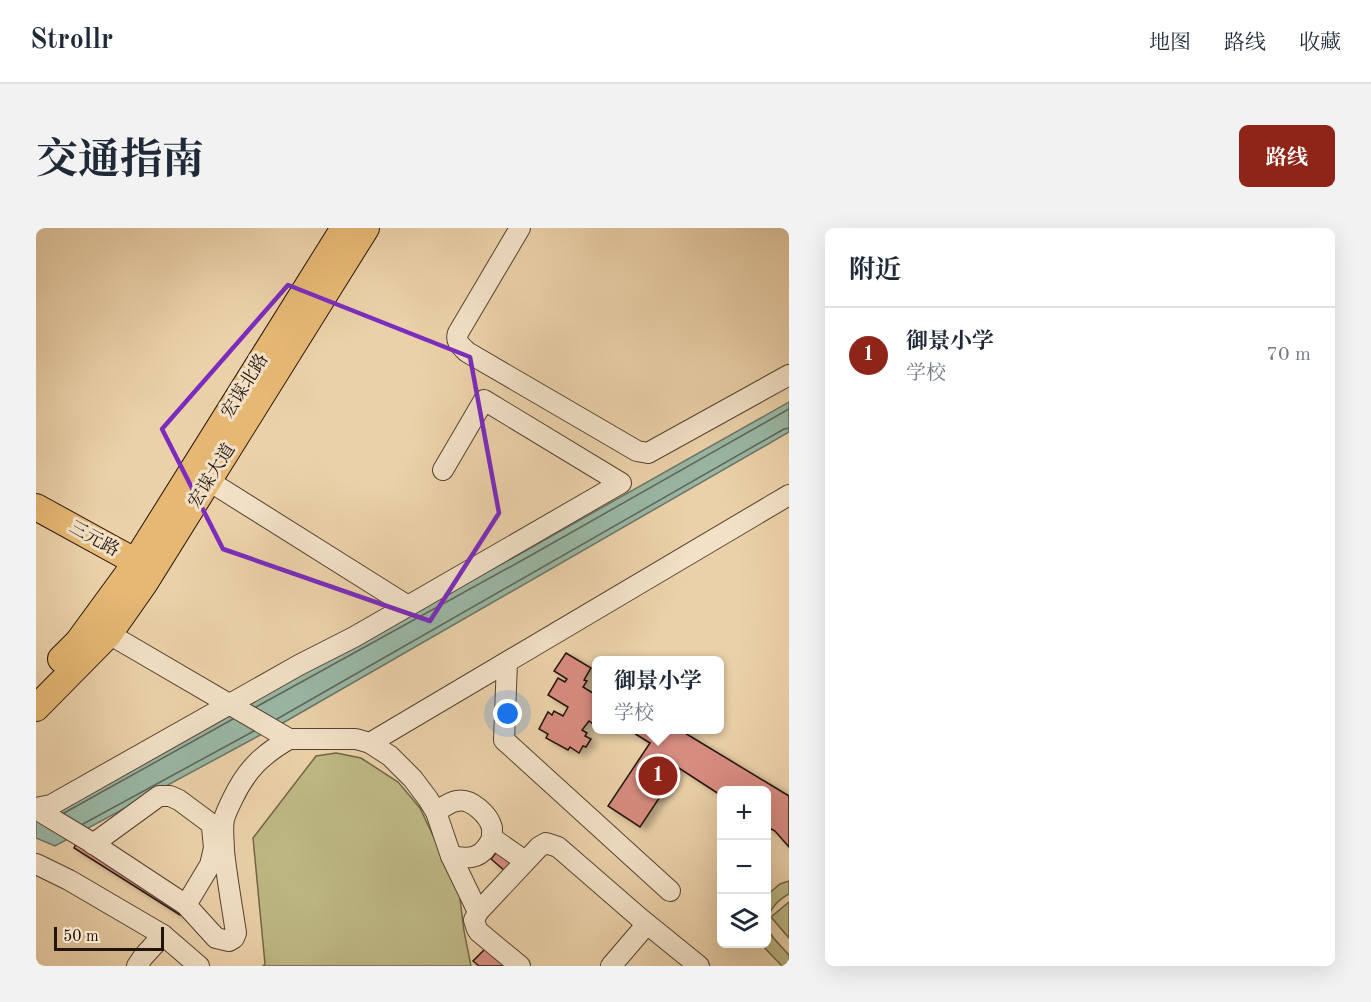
<!DOCTYPE html>
<html lang="zh">
<meta charset="utf-8">
<style>
body{margin:0;font-family:"Old Standard TT","Noto Serif SC",serif;background:#f2f2f3;color:#1f2937}
.controls{position:absolute;right:18px;bottom:18px;display:grid;overflow:hidden;border-radius:9px;box-shadow:0 6px 24px #0002}
.controls button{width:54px;height:54px;display:grid;place-items:center;padding:0;border:0;border-bottom:2px solid #e0e1e3;background:#fff;color:#1f2937;font:30px sans-serif}
.scale{position:absolute;left:18px;bottom:15px;width:110px;box-sizing:border-box;padding-left:6px;border:3px solid #24130b;border-top:0;font-size:16px;line-height:21px;white-space:nowrap;color:#24130b;-webkit-text-stroke:4px #f2e1c7;paint-order:stroke}
.you{position:absolute;left:472px;top:486px;width:21px;height:21px;margin:-15px;border:4px solid #fff;border-radius:50%;background:#1a73e8;box-shadow:0 0 0 9px #1a73e833}
.badge{display:grid;place-items:center;width:39px;height:39px;border-radius:50%;background:#8f2418;color:#fff;font-size:20px;font-weight:700}
.pin{position:absolute;translate:-50% -50%;border:3px solid #fff;box-shadow:0 2px 6px #0006}
.popup{position:absolute;left:556px;top:428px;width:132px;height:78px;box-sizing:border-box;display:grid;place-content:center;border-radius:9px;background:#fff;filter:drop-shadow(0 2px 4px #0005);font-size:20px;white-space:nowrap;color:#747a83}
.popup b{font-size:22px;color:#1f2937}
.popup::after{content:'';position:absolute;left:50%;top:100%;margin-left:-12px;border:12px solid transparent;border-top-color:#fff}
.list{margin:0;padding:0;list-style:none}
h2{display:flex;justify-content:space-between;align-items:center;height:78px;margin:0;padding:0 24px;font-size:26px}
h2 small{font-size:20px;font-weight:400;color:#747a83}
.list li{display:grid;grid-template-columns:39px 1fr auto;gap:18px;align-items:center;box-sizing:border-box;height:96px;padding:0 24px;border-top:2px solid #e0e1e3}
.list b{display:block;font-size:22px;white-space:nowrap}
.list p{margin:0;font-size:20px;white-space:nowrap;color:#747a83}
.list em{font-size:20px;font-style:normal;color:#747a83}
.icon{flex:none;width:33px;height:33px;fill:none;stroke:currentColor;stroke-width:2;stroke-linecap:round;stroke-linejoin:round}
.map{position:relative;flex:none;width:753px;height:738px;overflow:hidden;border-radius:9px}
header{display:flex;align-items:center;gap:36px;box-sizing:border-box;height:84px;padding:0 30px;background:#fff;border-bottom:2px solid #e0e1e3}
header strong{font-size:28px}
nav{display:flex;gap:33px;margin-inline-start:auto;font-size:21px}
.intro{display:flex;align-items:center;justify-content:space-between;box-sizing:border-box;height:144px;padding:0 36px}
h1{margin:0;font-size:42px}
.button{padding:15px 27px;border-radius:9px;background:#8f2418;color:#fff;font-size:21px;font-weight:700}
main{display:flex;gap:36px;padding:0 36px}
aside{flex:1;background:#fff;border-radius:9px;box-shadow:0 6px 24px #0002}
.map>svg:first-child{display:block}
.green{fill:#beb984;stroke:#716648;stroke-width:1.5}
.water{fill:#99b7a5;stroke:#6a7567;stroke-width:1.5}
.lines{fill:none;stroke-linecap:round;stroke-linejoin:round}
.shore{stroke:#5e6558;stroke-width:1.5}
.building{fill:#d78c80;stroke:#24130b;stroke-width:1.5;filter:url(#shadow)}
.minor-casing{stroke:#564232;stroke-width:22}
.major-casing{stroke:#24130b;stroke-width:28}
.minor{stroke:#f2e1c7;stroke-width:20}
.major{stroke:#e6b874;stroke-width:26}
.marked{fill:none;stroke:#7b2cbf;stroke-width:4.5;stroke-linejoin:round}
.labels{text-anchor:middle;dominant-baseline:central;stroke-width:6;stroke-linejoin:round;paint-order:stroke}
.street-label{font-size:18px;fill:#24130b;stroke:#f2e1c7}
</style>
<header>
<strong>Strollr</strong>
<nav><a>地图</a><a>路线</a><a>收藏</a></nav>
</header>
<div class="intro"><h1>交通指南</h1><a class="button">路线</a></div>
<main>
<div class="map">
<svg width="753" height="738" viewBox="0 0 753 738">
<defs>
<filter id="shadow"><feDropShadow dx="6" dy="3.5" stdDeviation="3" flood-color="#0004"/></filter>
</defs>
<rect width="100%" height="100%" fill="#ebd1a9"/>
<filter id="stains"><feTurbulence type="fractalNoise" baseFrequency=".00333" numOctaves="4"/><feColorMatrix values="0 0 0 0 .2 0 0 0 0 .09 0 0 0 0 .02 0 0 0 .5 -.17"/></filter>
<radialGradient id="worn" r=".72"><stop offset=".6" stop-color="#630" stop-opacity="0"/><stop offset="1" stop-color="#630" stop-opacity=".3"/></radialGradient>
<g class="green">
<polygon points="300,525 325,530 362,554 384,580 423,663 428,703 435,738 227,738 229,736 217,610 280,528"/>
<path d="M 753,653 L 753,666 C 740,673 725,689 734,705 C 739,713 747,720 753,727 L 753,738 L 746,738 L 725,716 L 730,716 L 731,667 L 744,656 Z"/>
<polygon points="753,674 753,710 735,689"/>
</g>
<polygon class="water" points="753,174 753,204 252,492 19,618 0,610 0,589 6,590 489,323"/>
<g class="lines">
<g class="shore">
<polyline points="220,479 492,329 753,181"/>
<polyline points="241,491 748,201 753,200"/>
<polyline points="28,585 197,491"/>
<polyline points="47,596 218,503"/>
</g>
</g>
<g class="building">
<polygon points="530,425 555,440 548,452 551,453 547,459 560,467 560,498 553,493 546,502 551,505 549,508 555,511 550,519 547,518 543,525 534,519 532,522 510,510 512,506 503,501 512,484 516,487 518,483 527,488 532,479 512,467 522,450 529,454 531,451 518,443"/>
<polygon points="593,502 644,502 753,568 753,619 739,603 730,598 730,562 686,562 686,568 643,540 604,599 572,578 614,515"/>
<polygon points="42,612 149,679 144,687 38,620"/>
<polygon points="463,621 478,632 469,643 455,631"/>
<polygon points="452,718 474,738 443,738 437,733"/>
</g>
<g class="lines">
<g class="minor-casing">
<g id="minor">
<path d="M 484,0 L 422,105 C 419,114 425,118 431,124 L 601,223 L 612,225 L 753,147"/>
<polyline points="372,378 585,255 448,172 407,242"/>
<polyline points="73,406 253,511 320,511 334,515 354,528 377,551 392,571 400,584 415,628 442,684"/>
<polyline points="471,434 468,512 634,663"/>
<polyline points="334,515 753,267"/>
<polyline points="0,580 15,577 263,437 318,409 372,378 173,253"/>
<path d="M 0,581 L 53,613 L 150,677 L 180,710 L 193,713 L 198,710 L 200,705 C 196,678 191,651 188,623 C 188,613 186,601 188,591 C 190,584 194,576 197,570 C 211,541 226,527 253,511"/>
<path d="M 400,584 C 406,580 413,574 421,573 C 435,570 453,587 456,600 C 456,604 456,607 456,610 L 489,633"/>
<polyline points="57,616 123,568 134,568 143,572 174,595 176,599 178,620 174,637 150,677"/>
<path d="M 415,628 C 435,632 447,630 456,610"/>
<polyline points="0,636 33,652 127,707 163,738"/>
<polyline points="101,738 107,729 127,707"/>
<polyline points="484,738 443,704 441,701 438,692 442,684 503,619 510,615 522,619 605,691 663,738"/>
<polyline points="575,738 611,696"/>
</g>
</g>
<g class="major-casing">
<g id="major">
<polyline points="0,279 113,341"/>
<polyline points="25,431 42,414 91,347 308,0"/>
<polyline points="0,480 73,406 108,356 330,0"/>
</g>
</g>
<use href="#minor" class="minor"/>
<use href="#major" class="major"/>
</g>
<path class="marked" d="M 252,57 L 434,129 L 463,285 L 394,393 L 187,321 L 126,201 Z"/>
<g class="labels">
<g class="street-label">
<text transform="translate(209 158) rotate(-58)">宏谋北路</text>
<text transform="translate(176 248) rotate(-58)">宏谋大道</text>
<text transform="translate(58 311) rotate(29)">三元路</text>
</g>
</g>
<rect width="100%" height="100%" filter="url(#stains)"/>
<rect width="100%" height="100%" fill="url(#worn)"/>
</svg>
<div class="controls">
<button>+</button>
<button>−</button>
<button><svg class="icon" aria-label="layers" viewBox="0 0 24 24"><path d="M12 4l9 5-9 5-9-5zM3 14l9 5 9-5"/></svg></button>
</div>
<div class="scale">50 m</div>
<div class="you"></div>
<div class="pin badge" style="left:622px;top:548px">1</div>
<div class="popup"><b>御景小学</b>学校</div>
</div>
<aside>
<h2>附近<small></small></h2>
<ul class="list">
<li><span class="badge">1</span><div><b>御景小学</b><p>学校</p></div><em>70 m</em></li>
</ul>
</aside>
</main>
